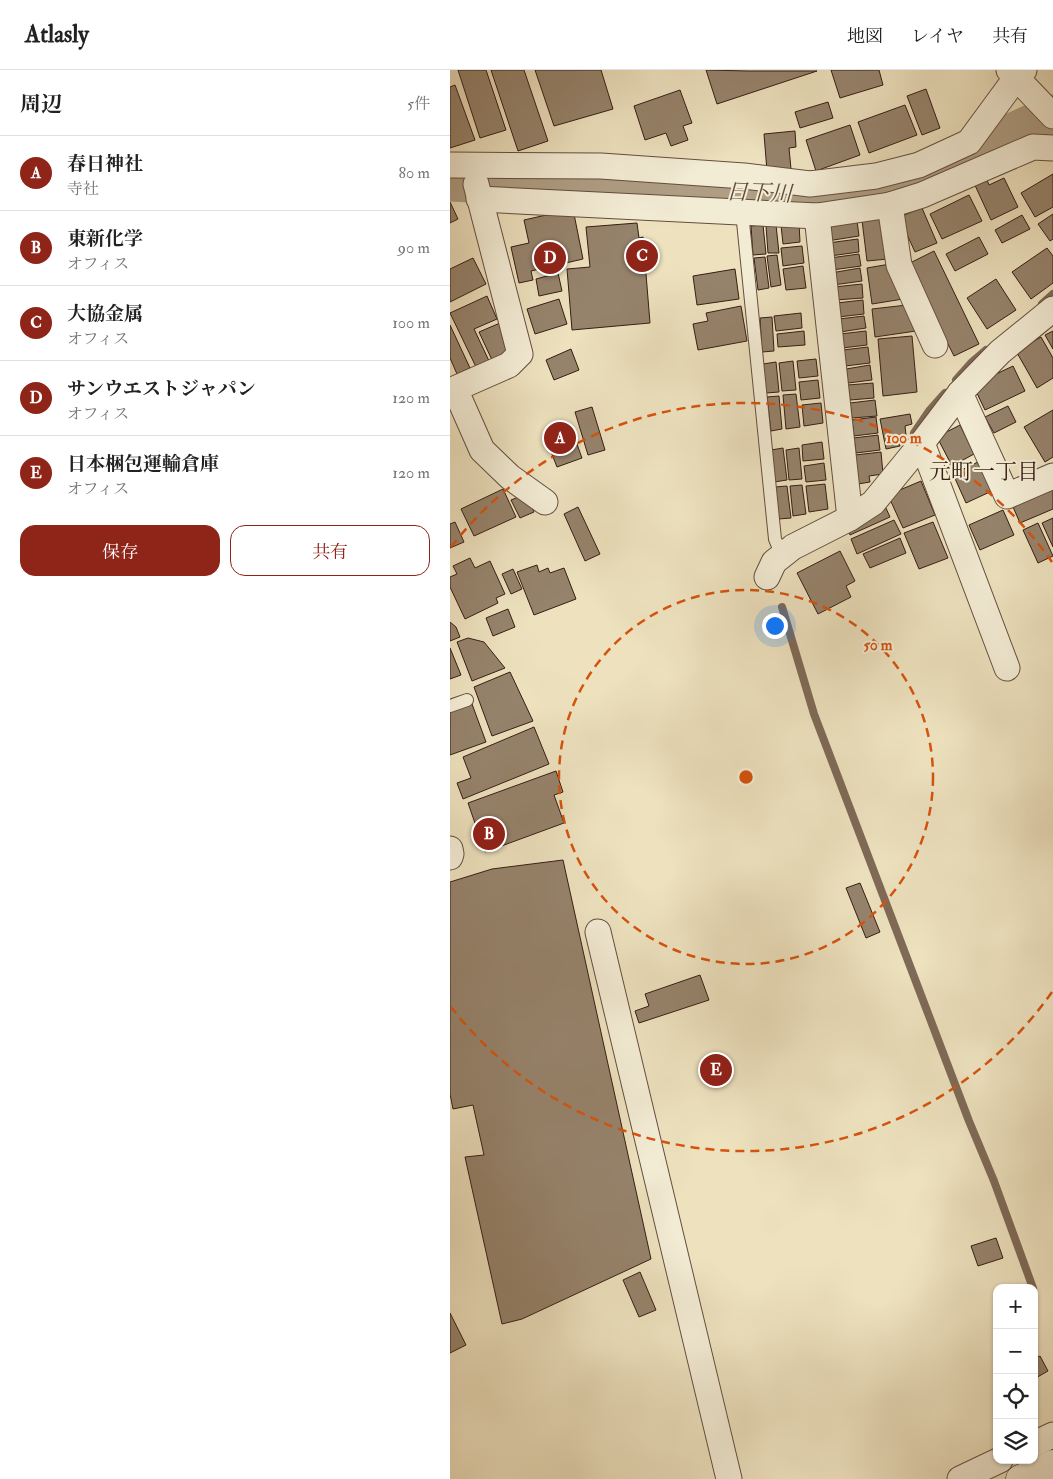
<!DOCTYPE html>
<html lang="ja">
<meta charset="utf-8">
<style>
body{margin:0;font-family:"IM FELL Double Pica","Noto Serif JP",serif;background:#f6f6f6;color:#222}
.controls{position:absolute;right:15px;bottom:15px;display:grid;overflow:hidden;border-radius:10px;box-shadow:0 1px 4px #0004}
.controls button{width:45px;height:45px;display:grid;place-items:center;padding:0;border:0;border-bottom:1px solid #e0e0e0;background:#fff;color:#222;font:25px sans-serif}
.you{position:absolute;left:324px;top:555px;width:18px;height:18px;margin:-12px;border:4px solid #fff;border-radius:50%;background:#1a73e8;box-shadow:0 0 0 8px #1a73e833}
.badge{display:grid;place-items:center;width:32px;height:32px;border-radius:50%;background:#8f2418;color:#fff;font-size:16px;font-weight:700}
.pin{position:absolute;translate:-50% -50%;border:2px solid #fff;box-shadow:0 1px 5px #0006}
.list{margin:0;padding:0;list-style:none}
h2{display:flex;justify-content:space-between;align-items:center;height:65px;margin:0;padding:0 20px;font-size:21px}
h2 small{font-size:16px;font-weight:400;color:#767676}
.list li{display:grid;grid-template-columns:32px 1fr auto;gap:15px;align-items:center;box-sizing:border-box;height:75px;padding:0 20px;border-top:1px solid #e0e0e0}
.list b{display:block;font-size:19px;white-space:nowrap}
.list p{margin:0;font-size:16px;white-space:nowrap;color:#767676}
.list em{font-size:16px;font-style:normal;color:#767676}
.actions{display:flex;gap:10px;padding:15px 20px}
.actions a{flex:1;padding:11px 0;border:1px solid #8f2418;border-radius:15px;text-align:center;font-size:18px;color:#8f2418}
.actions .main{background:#8f2418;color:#fff}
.icon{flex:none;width:28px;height:28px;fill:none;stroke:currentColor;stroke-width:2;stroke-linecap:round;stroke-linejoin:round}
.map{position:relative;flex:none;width:603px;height:1409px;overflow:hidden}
header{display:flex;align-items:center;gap:30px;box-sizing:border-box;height:70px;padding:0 25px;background:#fff;border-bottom:1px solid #e0e0e0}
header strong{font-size:24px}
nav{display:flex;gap:28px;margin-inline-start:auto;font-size:18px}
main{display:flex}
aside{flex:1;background:#fff}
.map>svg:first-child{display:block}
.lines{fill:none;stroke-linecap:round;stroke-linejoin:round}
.stream{stroke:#7f6a57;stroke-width:8}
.river{stroke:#af9e84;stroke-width:45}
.building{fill:#96836c;stroke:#371d13}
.service-casing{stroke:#644e3e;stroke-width:14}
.minor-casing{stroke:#644e3e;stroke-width:27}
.secondary-casing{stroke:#371d13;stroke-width:29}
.service{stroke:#f3ecd5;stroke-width:12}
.minor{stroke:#f3ecd5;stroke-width:25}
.secondary{stroke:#f3ecd5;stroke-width:28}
.ring{fill:none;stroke:#d6530d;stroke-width:2.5;stroke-dasharray:9 6}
.labels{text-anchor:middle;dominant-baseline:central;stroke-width:4;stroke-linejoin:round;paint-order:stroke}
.water-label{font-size:22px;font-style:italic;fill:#614a3b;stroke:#f3ecd5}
.neighbourhood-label{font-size:22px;fill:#371d13;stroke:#f3ecd5}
.centre{fill:#d6530d;stroke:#f3ecd5;stroke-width:2.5}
.ring-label{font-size:15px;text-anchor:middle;font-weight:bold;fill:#d6530d;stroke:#f3ecd5;stroke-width:4;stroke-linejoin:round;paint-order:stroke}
</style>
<header>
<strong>Atlasly</strong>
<nav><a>地図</a><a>レイヤ</a><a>共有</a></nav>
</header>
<main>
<aside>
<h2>周辺<small>5件</small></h2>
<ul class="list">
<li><span class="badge">A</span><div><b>春日神社</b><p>寺社</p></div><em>80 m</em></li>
<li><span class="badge">B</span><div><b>東新化学</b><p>オフィス</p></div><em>90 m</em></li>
<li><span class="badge">C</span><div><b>大協金属</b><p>オフィス</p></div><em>100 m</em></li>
<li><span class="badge">D</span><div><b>サンウエストジャパン</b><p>オフィス</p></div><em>120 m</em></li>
<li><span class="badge">E</span><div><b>日本梱包運輸倉庫</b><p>オフィス</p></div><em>120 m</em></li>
</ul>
<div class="actions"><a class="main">保存</a><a>共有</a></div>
</aside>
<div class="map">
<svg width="603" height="1409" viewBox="0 0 603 1409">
<rect width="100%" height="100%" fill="#ede1be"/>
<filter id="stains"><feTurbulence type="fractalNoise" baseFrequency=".004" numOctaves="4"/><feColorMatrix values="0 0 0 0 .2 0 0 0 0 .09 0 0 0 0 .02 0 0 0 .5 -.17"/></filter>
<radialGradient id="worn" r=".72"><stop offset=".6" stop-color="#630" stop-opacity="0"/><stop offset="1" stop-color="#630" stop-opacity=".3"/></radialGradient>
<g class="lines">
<g class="stream">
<polyline points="592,234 603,224"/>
<polyline points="506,310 522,292 536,280"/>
<polyline points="464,363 479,341 495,323"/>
<polyline points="332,537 364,644 519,1051 544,1111 583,1218"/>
</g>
<polyline class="river" points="0,109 42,111 118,112 347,126 403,122 436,117 472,105 516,86 530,82 551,71 603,47"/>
</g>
<g class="building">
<polygon points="8,0 36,0 56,60 30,68"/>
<polygon points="41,0 74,0 98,71 68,81"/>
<polygon points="85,0 151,0 163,39 104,56"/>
<polygon points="256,0 298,1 367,1 267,34"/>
<polygon points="381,0 429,0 433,15 390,28"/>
<polygon points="5,15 25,70 0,78 0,17"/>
<polygon points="476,19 490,58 472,65 457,26"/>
<polygon points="230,20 242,53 233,56 238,70 221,76 216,63 195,70 184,36"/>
<polygon points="378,32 383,48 350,58 345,42"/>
<polygon points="455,35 467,65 419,83 408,52"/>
<polygon points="400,55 410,85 366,101 356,70"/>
<polygon points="345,61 346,77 339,78 341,99 317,101 314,64"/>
<polygon points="603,104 603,137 585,147 571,123"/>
<polygon points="535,105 539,115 554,108 568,137 541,150 523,111"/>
<polygon points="519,125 532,151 492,169 480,144"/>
<polygon points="0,132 8,149 0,153"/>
<polygon points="472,138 487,173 465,182 449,147"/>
<polygon points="123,139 133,189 81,201 83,210 69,213 61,177 79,173 74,150"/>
<polygon points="603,144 603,169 600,171 588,154"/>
<polygon points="572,145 580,159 552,173 545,160"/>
<polygon points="433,147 438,189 417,191 412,150"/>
<polygon points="407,151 409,166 377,171 375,157"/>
<polygon points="187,153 189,168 193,167 200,253 122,260 117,199 140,197 136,157"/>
<polygon points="349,153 350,172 333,174 331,155"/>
<polygon points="313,155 316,184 303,185 301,156"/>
<polygon points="326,155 329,183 318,183 316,156"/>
<polygon points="529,167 538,184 505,201 496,184"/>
<polygon points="408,169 409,182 380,186 378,173"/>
<polygon points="352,176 354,193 333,196 331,178"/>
<polygon points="597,178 603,186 603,213 581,229 562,202"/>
<polygon points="484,181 529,274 504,286 458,194"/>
<polygon points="409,184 411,196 382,200 380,188"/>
<polygon points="327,185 331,215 321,217 317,186"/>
<polygon points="315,187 319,218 308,220 304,188"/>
<polygon points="23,188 36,214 0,232 0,199"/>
<polygon points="440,194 443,213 450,212 453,229 422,234 417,198"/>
<polygon points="353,196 356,218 336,220 333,199"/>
<polygon points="410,198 412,211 383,215 381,203"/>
<polygon points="285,199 289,229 247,235 243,206"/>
<polygon points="108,203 112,221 89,226 86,209"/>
<polygon points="546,209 566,240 537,259 517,228"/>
<polygon points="412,214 413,228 385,230 384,217"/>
<polygon points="37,226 47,249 24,259 40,293 27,299 0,243"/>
<polygon points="109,229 117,254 85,264 77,239"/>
<polygon points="413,230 414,244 388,247 387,233"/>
<polygon points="457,235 466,261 425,267 422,239"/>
<polygon points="291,236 297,271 248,280 243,254 258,251 256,243"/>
<polygon points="351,243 352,258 326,261 324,246"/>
<polygon points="414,246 416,258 390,262 389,249"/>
<polygon points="322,247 324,281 312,282 310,248"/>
<polygon points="50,253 63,281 42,290 29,262"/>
<polygon points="0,255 20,298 7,304 0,288"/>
<polygon points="354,261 355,275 328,277 327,264"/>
<polygon points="416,261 417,275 392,278 390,264"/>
<polygon points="603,261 603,279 595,265"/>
<polygon points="462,266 467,322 433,326 428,269"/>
<polygon points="591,267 603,288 603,308 587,318 566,281"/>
<polygon points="418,277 420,293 395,296 393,280"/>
<polygon points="121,279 129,300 104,310 96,290"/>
<polygon points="366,289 368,306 349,308 347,291"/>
<polygon points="343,291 346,320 332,321 329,293"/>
<polygon points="326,292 329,322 316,323 313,294"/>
<polygon points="420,295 422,310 398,313 396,299"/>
<polygon points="563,296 575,321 535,340 523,315"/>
<polygon points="368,310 370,328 351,330 349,312"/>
<polygon points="423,313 424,328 400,330 398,315"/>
<polygon points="346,324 350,357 336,359 333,325"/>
<polygon points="329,326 332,359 321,361 317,327"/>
<polygon points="425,330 427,346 402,348 400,333"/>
<polygon points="371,333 373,353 354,356 352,335"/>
<polygon points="558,336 566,352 544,363 535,347"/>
<polygon points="142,337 155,380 138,385 125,342"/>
<polygon points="603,340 603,387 595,392 574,357"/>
<polygon points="460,344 462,354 455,356 456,365 448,367 450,376 436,379 430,349"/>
<polygon points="426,347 428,363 404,366 402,350"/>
<polygon points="120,355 132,388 107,397 94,364"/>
<polygon points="510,355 524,384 502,396 487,367"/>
<polygon points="428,365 430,380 406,383 404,368"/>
<polygon points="372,372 374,389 353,391 352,375"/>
<polygon points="333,378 337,410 324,412 321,380"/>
<polygon points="349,378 352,409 339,410 336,380"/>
<polygon points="431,382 433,404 419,406 420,412 408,414 405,385"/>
<polygon points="530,391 544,420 516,433 503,404"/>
<polygon points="374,393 376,410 356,412 354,396"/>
<polygon points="471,411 485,445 453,458 438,425"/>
<polygon points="603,411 603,439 570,453 560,430"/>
<polygon points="375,414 378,439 359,442 356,416"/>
<polygon points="352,415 356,444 343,446 340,416"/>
<polygon points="337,416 341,448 329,449 325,417"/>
<polygon points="53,419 66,447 24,466 11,439"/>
<polygon points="76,424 84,442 70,448 61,430"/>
<polygon points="435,436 440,447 400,465 395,453"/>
<polygon points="128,437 150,484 135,491 114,444"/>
<polygon points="553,440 564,465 530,480 519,455"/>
<polygon points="603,448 603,477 592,453"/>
<polygon points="444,450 451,464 407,484 401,469"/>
<polygon points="5,452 14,472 0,478 0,454"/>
<polygon points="483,452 498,488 469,499 454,463"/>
<polygon points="588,453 603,486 588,493 573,460"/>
<polygon points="450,468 456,483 420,498 413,484"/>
<polygon points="390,481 405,511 396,516 401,527 368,544 347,503"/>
<polygon points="20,488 25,498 40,491 55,524 46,528 48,533 15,549 0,517 0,507 7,504 3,496"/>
<polygon points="87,495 89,502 98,498 100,503 114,498 126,529 84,545 67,502"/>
<polygon points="63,499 72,519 61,524 52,504"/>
<polygon points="58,539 65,557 43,566 36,548"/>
<polygon points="0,552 6,557 10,567 0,571"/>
<polygon points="18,568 34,572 55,598 22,611 7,572"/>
<polygon points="0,578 11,605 0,609"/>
<polygon points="60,602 83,651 42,666 24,617"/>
<polygon points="22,634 36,672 0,685 0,642"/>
<polygon points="84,657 99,694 13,729 7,713 21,708 13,687"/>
<polygon points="106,701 113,722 104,725 114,753 35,782 18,733"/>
<polygon points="113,790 201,1189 72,1249 52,1254 15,1087 34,1085 23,1035 3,1039 0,1024 0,812 42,799"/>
<polygon points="410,813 430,862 416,868 396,818"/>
<polygon points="250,905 259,930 189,953 185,941 199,936 195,924"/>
<polygon points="546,1168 553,1188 528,1196 521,1176"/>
<polygon points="190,1202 206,1240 189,1247 173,1210"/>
<polygon points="0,1243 16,1275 0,1283"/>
<polygon points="590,1286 598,1301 584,1309 584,1289"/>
</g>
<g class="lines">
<g class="service-casing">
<g id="service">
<polyline points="292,142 325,469 332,486"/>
<polyline points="0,636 17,630"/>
</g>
</g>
<g class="minor-casing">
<g id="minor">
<polyline points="559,0 603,46"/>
<polyline points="0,95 151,96 294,106 360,114 426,106 469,95 519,72 566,8 574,0"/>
<polyline points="29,129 367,146 440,135 472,125 583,77 603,78"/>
<polyline points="440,135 449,195 485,275"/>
<polyline points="367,146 400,448"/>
<polyline points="5,319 32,380 60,407 95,432"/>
<polyline points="0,321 59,295 70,284 26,114"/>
<polyline points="510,323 557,426 603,406"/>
<polyline points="472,373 557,598"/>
<polyline points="317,507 324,492 343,477 400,448 423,433 472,373 510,323 550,282 603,239"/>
<polyline points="0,779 1,784 0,787"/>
<polyline points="148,862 279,1409"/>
<polyline points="584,1374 603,1365"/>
<polyline points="510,1409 550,1390"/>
</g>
</g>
<g class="secondary-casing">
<polyline id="secondary" points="570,1409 603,1394"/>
</g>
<use href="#service" class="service"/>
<use href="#minor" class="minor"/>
<use href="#secondary" class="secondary"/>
</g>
<g class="ring">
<circle cx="296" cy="707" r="187"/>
<path d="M602 922A374 374 0 0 1 1 937M1 477A374 374 0 0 1 602 492"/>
</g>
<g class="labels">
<g class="water-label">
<text transform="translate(309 123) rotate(2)">日下川</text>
</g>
<g class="neighbourhood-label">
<text x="534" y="402">元町一丁目</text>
</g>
</g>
<circle cx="296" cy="707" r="8" class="centre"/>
<g class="ring-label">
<text x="454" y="373">100 m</text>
<text x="428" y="580">50 m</text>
</g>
<rect width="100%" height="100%" filter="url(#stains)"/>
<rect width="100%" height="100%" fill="url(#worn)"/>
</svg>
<div class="controls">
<button>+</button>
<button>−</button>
<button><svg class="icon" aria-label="locate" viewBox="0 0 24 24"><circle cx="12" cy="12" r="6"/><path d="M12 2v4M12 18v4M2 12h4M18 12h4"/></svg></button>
<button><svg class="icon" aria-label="layers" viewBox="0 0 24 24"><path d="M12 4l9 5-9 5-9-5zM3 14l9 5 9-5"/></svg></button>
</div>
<div class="you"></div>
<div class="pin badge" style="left:110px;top:368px">A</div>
<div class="pin badge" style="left:39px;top:764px">B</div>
<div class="pin badge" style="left:192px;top:186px">C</div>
<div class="pin badge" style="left:100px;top:188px">D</div>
<div class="pin badge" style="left:266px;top:1000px">E</div>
</div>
</main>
